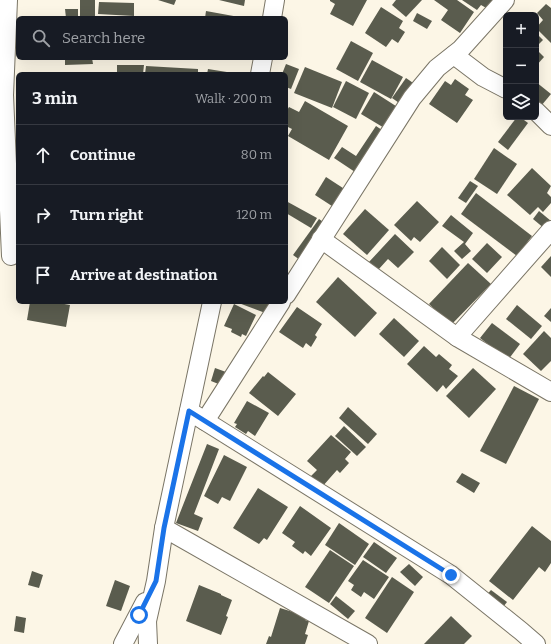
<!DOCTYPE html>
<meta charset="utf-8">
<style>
body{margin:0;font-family:Bitter,serif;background:#20242c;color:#f1f3f6}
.controls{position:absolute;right:12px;top:12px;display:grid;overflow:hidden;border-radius:6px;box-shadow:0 4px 16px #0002}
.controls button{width:36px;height:36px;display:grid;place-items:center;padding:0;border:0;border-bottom:1px solid #363941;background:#171b24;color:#f1f3f6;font:20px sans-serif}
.stop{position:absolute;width:12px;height:12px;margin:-9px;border:3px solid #1a73e8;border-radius:50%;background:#fff}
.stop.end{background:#1a73e8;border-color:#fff;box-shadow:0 1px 4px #0008}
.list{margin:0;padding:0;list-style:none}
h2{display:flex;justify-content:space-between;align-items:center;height:52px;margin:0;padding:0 16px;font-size:17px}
h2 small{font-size:13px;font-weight:400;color:#9ea1a6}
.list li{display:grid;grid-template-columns:26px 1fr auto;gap:12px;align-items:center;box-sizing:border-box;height:60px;padding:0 16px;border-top:1px solid #363941}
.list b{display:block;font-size:15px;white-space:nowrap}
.list em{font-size:13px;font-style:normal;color:#9ea1a6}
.icon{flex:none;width:22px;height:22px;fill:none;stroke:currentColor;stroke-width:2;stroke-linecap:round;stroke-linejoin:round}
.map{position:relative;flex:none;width:551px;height:644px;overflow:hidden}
.search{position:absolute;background:#171b24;box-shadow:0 4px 16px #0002;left:16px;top:16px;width:272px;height:44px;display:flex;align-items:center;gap:10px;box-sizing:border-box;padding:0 14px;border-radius:6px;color:#9ea1a6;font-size:15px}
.panel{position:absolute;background:#171b24;box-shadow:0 4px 16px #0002;left:16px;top:72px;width:272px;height:232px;border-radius:6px}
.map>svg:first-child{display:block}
.building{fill:#5a5c4e}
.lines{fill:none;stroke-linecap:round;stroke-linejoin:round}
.street-casing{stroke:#7a7566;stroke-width:20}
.street{stroke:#fff;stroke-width:18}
.route{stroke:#1a73e8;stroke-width:5}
</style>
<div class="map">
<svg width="551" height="644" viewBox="0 0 551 644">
<rect width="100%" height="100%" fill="#fcf6e6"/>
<g class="building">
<rect x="80" y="0" width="15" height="18"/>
<polygon points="158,0 176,0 174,5"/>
<polygon points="219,0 245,0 244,6"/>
<polygon points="330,0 367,0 353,26 330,14 335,4 330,1"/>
<polygon points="396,0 422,0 406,17 392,5"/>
<polygon points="434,0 457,0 474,12 460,33 441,20 448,10"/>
<polygon points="462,0 494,0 488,9 481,5 477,10"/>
<polygon points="99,2 134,3 134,16 98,14"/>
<polygon points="546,4 551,8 551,43 536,28 543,20 537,13"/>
<polygon points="381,7 403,21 399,28 405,32 398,43 392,39 386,47 365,33"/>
<polygon points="65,9 78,9 78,18 66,18"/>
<polygon points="206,11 239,17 239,18 205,18"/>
<polygon points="417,13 432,21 427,29 413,21"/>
<polygon points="536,33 543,40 536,47"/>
<polygon points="351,41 373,53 358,81 336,69"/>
<polygon points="536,49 544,57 536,66"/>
<polygon points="65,58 92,58 93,64 65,65"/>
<polygon points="372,60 403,77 391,99 360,82"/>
<polygon points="286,64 299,69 291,89 286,87 286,74 282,74"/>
<polygon points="117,65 144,65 143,74 117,74"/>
<polygon points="146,66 198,69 198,74 145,74"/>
<polygon points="305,67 342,82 332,108 294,93"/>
<polygon points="208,69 233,73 233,74 207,74"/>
<polygon points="406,78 416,85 402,105 392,98"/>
<polygon points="455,79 469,89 465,95 473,100 457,123 429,104 445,81 451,85"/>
<polygon points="346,81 369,93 356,119 333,107"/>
<polygon points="536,82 551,94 541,106 536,102"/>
<polygon points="374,92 399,108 386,129 361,114"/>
<polygon points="305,101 348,126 329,160 288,136 292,129 286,126 286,112 289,107 299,112"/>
<polygon points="517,117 520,117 528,123 508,150 498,142"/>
<polygon points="376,126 385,132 358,174 334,158 342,147 356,156"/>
<polygon points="494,148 517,164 497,194 474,179"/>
<polygon points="532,168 551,186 547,193 551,197 551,203 543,212 538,207 530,215 507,195"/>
<polygon points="326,177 346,190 335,208 315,195"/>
<polygon points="470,181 478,186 466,203 458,198"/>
<polygon points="476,193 532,236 517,256 461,214"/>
<polygon points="286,201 317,218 311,228 286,213"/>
<polygon points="417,201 439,222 420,242 414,237 411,241 394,225"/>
<polygon points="365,209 389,230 367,255 343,234"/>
<polygon points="539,211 551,221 545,229 533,219"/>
<polygon points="451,215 473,233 465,244 471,251 462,259 454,251 464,242 442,226"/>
<polygon points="319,219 326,224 300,260 293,255"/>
<polygon points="395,234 414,252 398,268 388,259 378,270 369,262"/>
<polygon points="487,243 502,257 487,273 472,259"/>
<polygon points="442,247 460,265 447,279 429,261"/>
<polygon points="551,256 551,277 541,267"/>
<polygon points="468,263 491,284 451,325 429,304"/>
<polygon points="338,277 377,313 355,337 316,302"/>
<polygon points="30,302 53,302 70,305 66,327 27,320"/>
<polygon points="236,302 272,302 268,314"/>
<polygon points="234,304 256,315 246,336 242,334 241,337 231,332 232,329 224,326"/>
<polygon points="517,305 542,326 531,339 506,319"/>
<polygon points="297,307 322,324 315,335 317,337 311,347 306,343 303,348 279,332"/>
<polygon points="551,308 551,322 544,316"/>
<polygon points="394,318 419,341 404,357 379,334"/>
<polygon points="492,323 520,344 508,360 480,338"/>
<polygon points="544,331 551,338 551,361 541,371 523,354"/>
<polygon points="424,346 436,357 439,354 452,365 449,369 458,376 446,389 443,385 437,392 407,364"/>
<polygon points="215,368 226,372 221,385 211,381"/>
<polygon points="473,368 496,389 469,418 446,396"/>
<polygon points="268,372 296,394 278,416 249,393 263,376 264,377"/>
<polygon points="514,386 539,399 506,464 480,451"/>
<polygon points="247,401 269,413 255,436 248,431 246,434 235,427 237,424 234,423"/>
<polygon points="348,407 377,434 368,444 339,418"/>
<polygon points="344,426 366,447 357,456 335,436"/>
<polygon points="331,435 351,452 345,459 349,463 340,473 337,470 322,487 310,477 317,470 307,461"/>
<polygon points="207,444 219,449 194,514 203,518 198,531 176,523"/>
<polygon points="224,455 247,467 230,501 222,497 218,504 204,496"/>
<polygon points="462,473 480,483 474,493 456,482"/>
<polygon points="258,488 288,507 267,540 264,538 259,544 233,528"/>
<polygon points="300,506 331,528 311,556 305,551 303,554 292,546 295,542 282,533"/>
<polygon points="339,523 369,544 355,565 325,545"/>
<polygon points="532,526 551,541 551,563 545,572 539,567 513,600 489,581"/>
<polygon points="374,542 397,558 386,573 363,557"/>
<polygon points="330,550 354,566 329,603 305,587"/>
<polygon points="363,560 389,577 374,599 364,592 361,597 351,590 354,585 348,581"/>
<polygon points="409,564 423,577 415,586 400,572"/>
<polygon points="32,571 43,575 39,588 28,585"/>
<polygon points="392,577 414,592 387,633 365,618"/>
<polygon points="115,580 130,586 121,611 106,606"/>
<polygon points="199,585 221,594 221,595 232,600 226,616 228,617 221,635 186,621"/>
<polygon points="491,590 507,602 500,611 484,598"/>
<polygon points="336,596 355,611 348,619 330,604"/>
<polygon points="280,608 306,616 305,620 309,621 305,634 308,635 305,644 266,644 269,636 271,637"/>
<polygon points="16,616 26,618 24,633 14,631"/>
<polygon points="451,616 472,636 464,644 424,644"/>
</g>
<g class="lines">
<g class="street-casing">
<g id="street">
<polyline points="8,0 4,95 11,256"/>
<polyline points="272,18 275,0"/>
<polyline points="454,55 483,77 506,89"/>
<polyline points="260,74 263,58"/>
<polyline points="536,111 551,126"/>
<polyline points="321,239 457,337 551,392"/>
<polyline points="286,295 412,98 437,68 461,49 505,0"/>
<polyline points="457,337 551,230"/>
<polyline points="189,411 451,575 521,631 536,644"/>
<polyline points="205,421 281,302"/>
<polyline points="164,528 368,644"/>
<polyline points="123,644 145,602"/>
<polyline points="148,644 147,621 156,581 164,528 212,302"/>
</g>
</g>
<use href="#street" class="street"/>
</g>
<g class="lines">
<polyline class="route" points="139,615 156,581 164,528 189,411 451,575"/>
</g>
</svg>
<div class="controls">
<button>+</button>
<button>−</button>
<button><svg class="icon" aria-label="layers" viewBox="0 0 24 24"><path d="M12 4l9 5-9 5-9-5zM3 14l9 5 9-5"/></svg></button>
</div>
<div class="stop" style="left:139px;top:615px"></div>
<div class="stop end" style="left:451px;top:575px"></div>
<div class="search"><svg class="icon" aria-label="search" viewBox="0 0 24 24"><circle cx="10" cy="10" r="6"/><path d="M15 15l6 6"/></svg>Search here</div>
<section class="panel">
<h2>3 min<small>Walk · 200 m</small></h2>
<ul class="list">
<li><svg class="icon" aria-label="ahead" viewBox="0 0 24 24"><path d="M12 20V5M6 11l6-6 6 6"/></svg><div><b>Continue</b></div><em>80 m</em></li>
<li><svg class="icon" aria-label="right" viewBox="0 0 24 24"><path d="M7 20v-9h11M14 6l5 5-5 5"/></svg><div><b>Turn right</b></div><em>120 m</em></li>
<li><svg class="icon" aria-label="arrive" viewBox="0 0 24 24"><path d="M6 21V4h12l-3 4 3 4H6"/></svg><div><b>Arrive at destination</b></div></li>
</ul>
</section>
</div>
